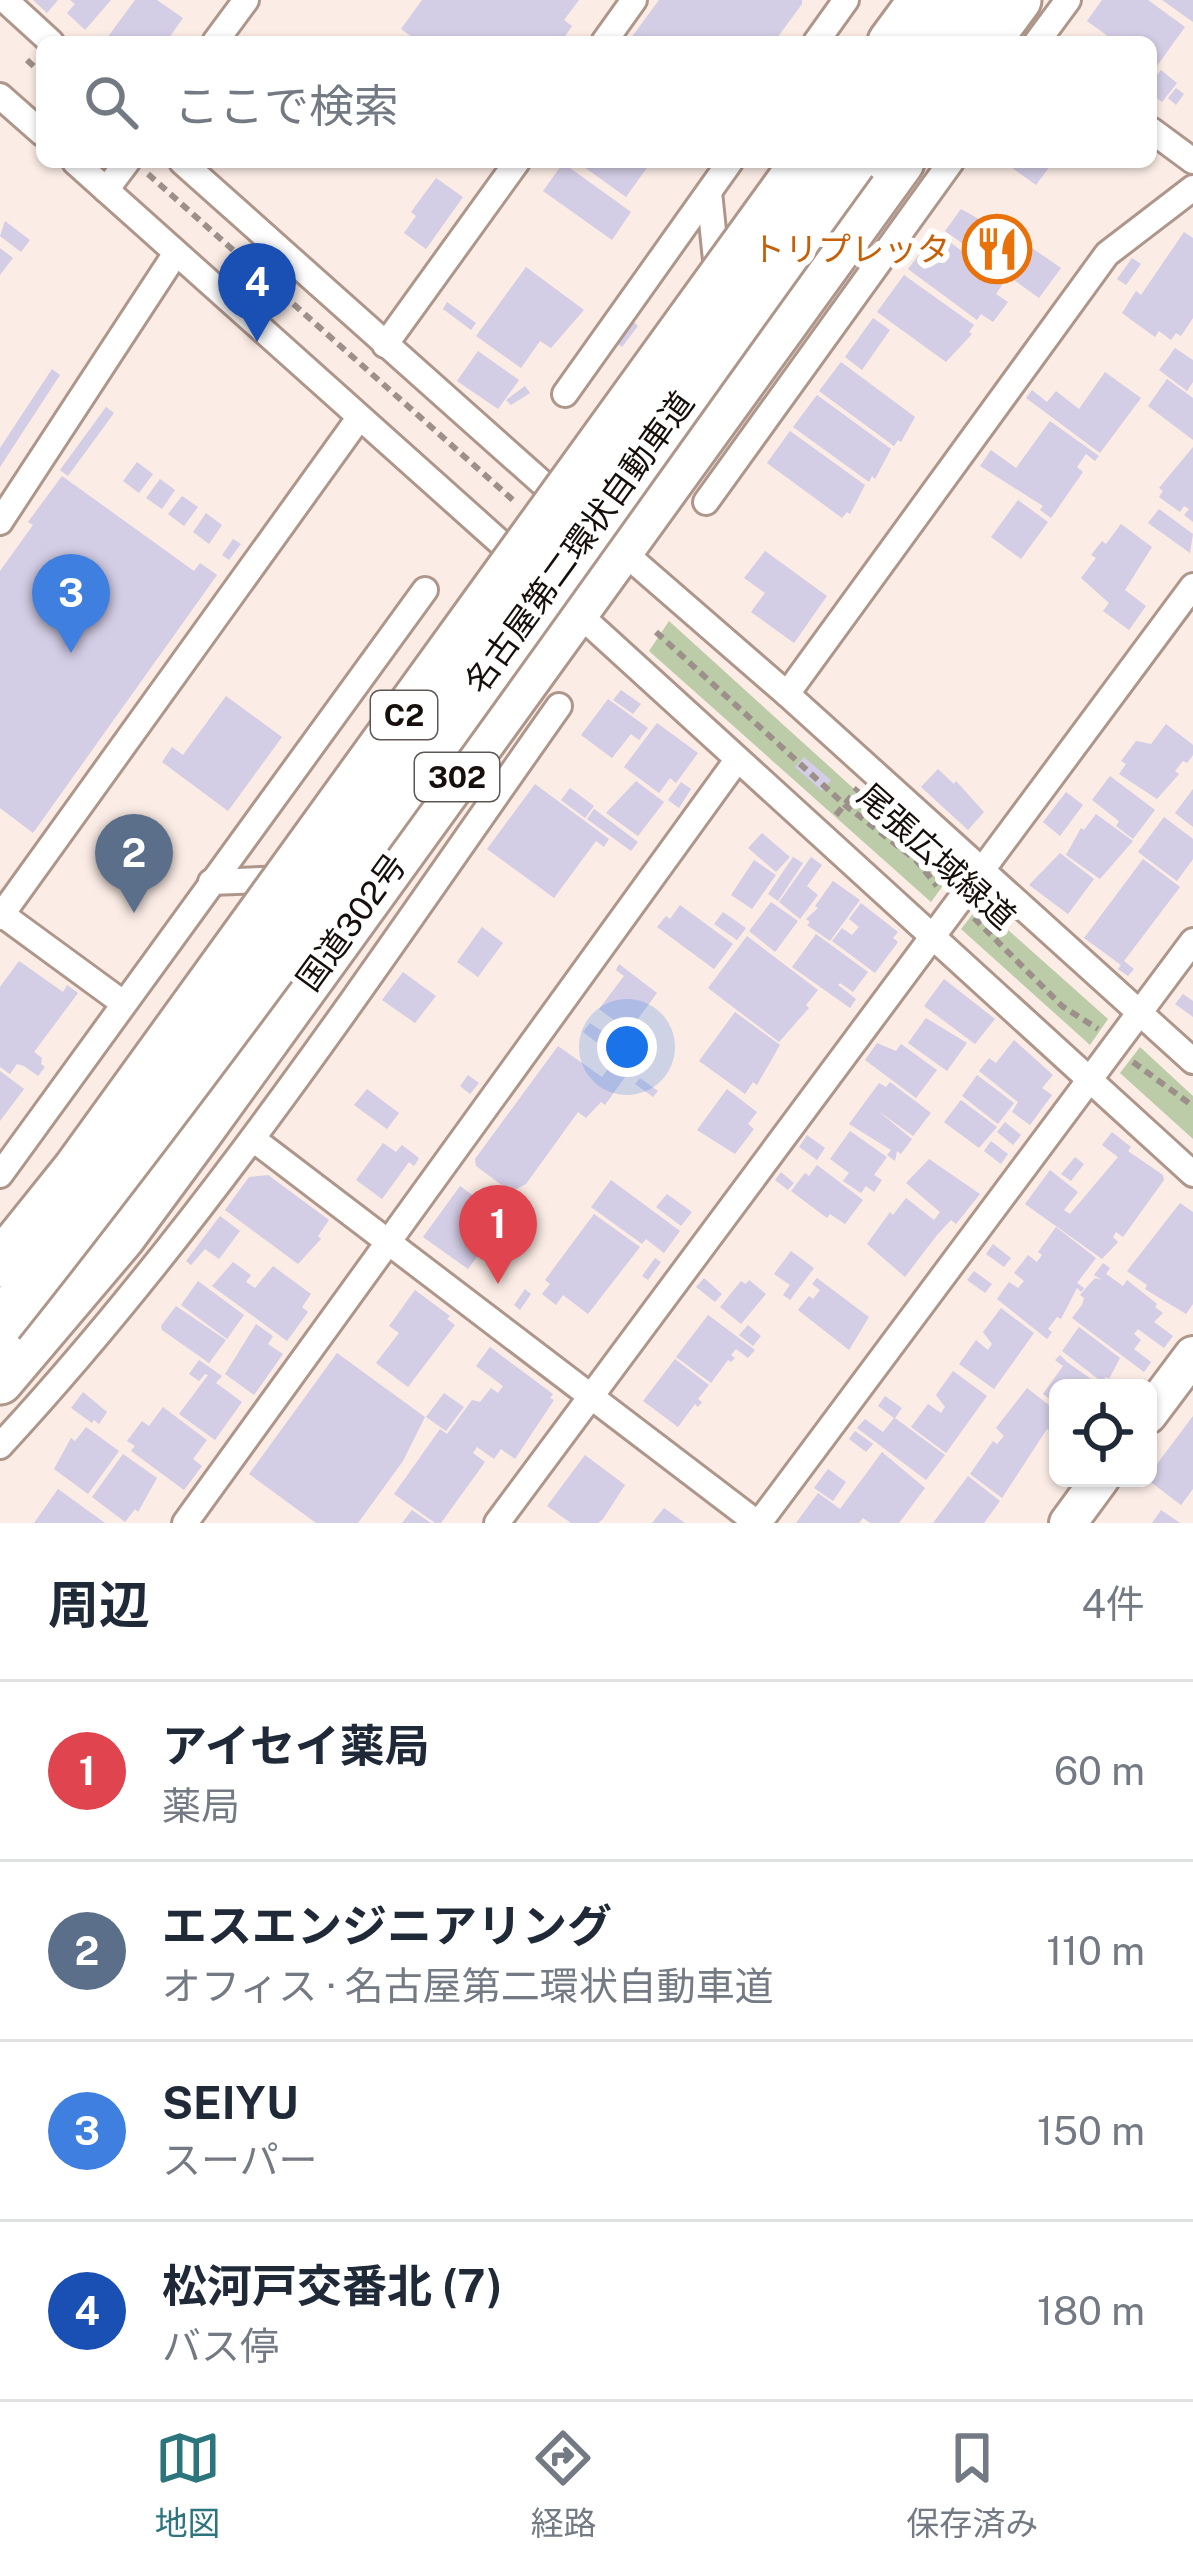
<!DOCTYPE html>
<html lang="ja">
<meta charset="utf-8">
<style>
body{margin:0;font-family:"Public Sans","Noto Sans JP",sans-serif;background:#f6f6f7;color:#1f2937}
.controls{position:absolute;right:36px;bottom:36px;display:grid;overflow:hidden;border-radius:18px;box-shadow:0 3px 9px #0004}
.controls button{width:108px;height:108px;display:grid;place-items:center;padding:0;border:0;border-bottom:3px solid #e0e1e3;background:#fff;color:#1f2937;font:60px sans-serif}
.you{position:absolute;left:627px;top:1047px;width:42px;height:42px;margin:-30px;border:9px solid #fff;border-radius:50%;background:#1a73e8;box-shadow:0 0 0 18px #1a73e833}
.badge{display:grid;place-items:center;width:78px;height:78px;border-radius:50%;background:#2c757d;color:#fff;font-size:39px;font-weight:700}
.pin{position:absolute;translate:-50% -99px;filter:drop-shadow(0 3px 6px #0008)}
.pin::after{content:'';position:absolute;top:63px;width:42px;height:36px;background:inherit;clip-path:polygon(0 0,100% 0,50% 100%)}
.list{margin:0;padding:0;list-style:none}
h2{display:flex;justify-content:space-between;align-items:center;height:156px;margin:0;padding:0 48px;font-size:51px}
h2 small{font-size:39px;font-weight:400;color:#747a83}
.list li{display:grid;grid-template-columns:78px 1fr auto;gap:36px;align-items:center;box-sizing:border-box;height:180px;padding:0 48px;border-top:3px solid #e0e1e3}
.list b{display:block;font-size:45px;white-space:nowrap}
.list p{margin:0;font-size:39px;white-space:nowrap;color:#747a83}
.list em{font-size:39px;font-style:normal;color:#747a83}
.icon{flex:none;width:66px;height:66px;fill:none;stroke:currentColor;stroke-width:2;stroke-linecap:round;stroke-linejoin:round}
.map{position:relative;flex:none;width:1193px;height:1523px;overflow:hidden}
.search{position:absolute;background:#fff;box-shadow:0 3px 9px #0004;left:36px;right:36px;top:36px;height:132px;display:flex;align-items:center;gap:30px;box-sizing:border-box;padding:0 42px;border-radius:18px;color:#747a83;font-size:45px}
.sheet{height:876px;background:#fff}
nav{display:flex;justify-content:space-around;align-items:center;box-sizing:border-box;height:168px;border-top:3px solid #e0e1e3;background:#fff;font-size:33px;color:#747a83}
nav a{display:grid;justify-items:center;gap:6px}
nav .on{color:#2c757d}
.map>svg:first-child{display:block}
.green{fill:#bccba8}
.building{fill:#d3cde5}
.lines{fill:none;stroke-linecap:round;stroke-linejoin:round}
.street-casing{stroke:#ae968b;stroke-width:30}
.secondary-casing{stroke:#ae968b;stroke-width:42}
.highway-casing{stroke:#ae968b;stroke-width:51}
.path{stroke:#9d908b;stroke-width:6;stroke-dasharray:9 6;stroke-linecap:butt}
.street{stroke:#fff;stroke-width:24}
.secondary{stroke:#fff;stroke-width:36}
.highway{stroke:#fff;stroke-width:45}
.highway-bridge-casing{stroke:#ae968b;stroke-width:51;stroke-linecap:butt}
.highway-bridge{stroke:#fff;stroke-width:45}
.labels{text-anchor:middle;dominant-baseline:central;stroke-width:12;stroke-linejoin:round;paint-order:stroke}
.shield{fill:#fff;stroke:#5d5754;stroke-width:3}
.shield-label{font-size:30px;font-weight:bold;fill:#170f0b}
.food-label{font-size:33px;fill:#c56008;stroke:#fff;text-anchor:end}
.street-label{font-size:33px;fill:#170f0b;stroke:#fff}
</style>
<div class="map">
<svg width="1193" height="1523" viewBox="0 0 1193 1523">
<rect width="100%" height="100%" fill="#fbece5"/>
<g class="green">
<polygon points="669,621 950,876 931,902 649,651"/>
<polygon points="980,905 1108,1019 1090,1045 961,929"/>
<polygon points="1140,1047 1193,1096 1193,1139 1120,1073"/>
</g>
<g class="building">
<polygon points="33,0 58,0 47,13"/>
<polygon points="70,0 111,0 85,30 67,13 75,4"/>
<polygon points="135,0 157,0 183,18 166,42 104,42"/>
<polygon points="422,0 579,0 564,20 572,26 561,42 419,42 401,29"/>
<polygon points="659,0 802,0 802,4 774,42 628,42"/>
<polygon points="1102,0 1148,0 1185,27 1154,70 1151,42 1116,42 1087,21"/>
<polygon points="1162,0 1193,0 1193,22"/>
<polygon points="1161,70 1177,83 1162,102 1151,94 1151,82"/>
<polygon points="1176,88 1184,94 1176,105 1168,98"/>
<polygon points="577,162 645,162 649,165 626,197"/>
<polygon points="1004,162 1053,162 1036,185"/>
<polygon points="563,163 631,212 612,240 543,191"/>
<polygon points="436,178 463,197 426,249 404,233 416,216 411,212"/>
<polygon points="961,209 1004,233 1006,230 1061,268 1039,298 945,231"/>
<polygon points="5,221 30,240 21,252 0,236"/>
<polygon points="936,232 1004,282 996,294 1008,302 993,322 981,314 977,320 908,269"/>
<polygon points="1184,232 1193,238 1193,318 1181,336 1176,333 1171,340 1159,331 1155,337 1122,313 1136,291 1141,295"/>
<polygon points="0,248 13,258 0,275"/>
<polygon points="1132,258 1141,264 1126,285 1117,279"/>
<polygon points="526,267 584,310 551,348 540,341 521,368 476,336"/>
<polygon points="904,275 974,325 969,332 972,334 946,362 877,312"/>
<polygon points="447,302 476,323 471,330 443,309"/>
<polygon points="873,318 890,330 862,370 845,357"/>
<polygon points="634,322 638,326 622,347 618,344"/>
<polygon points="1175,348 1193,360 1193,382 1187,391 1159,370"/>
<polygon points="478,351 519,380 498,409 457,381"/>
<polygon points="841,362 915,417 901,442 898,440 894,446 819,391"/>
<polygon points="52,369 60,375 0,467 0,448"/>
<polygon points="1105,372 1141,398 1100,453 1026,398 1032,390 1047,402 1056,391 1079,409"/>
<polygon points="1167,379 1193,398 1193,440 1148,406"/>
<polygon points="525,386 530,393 511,405 506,400"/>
<polygon points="817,395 891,449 875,479 872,476 869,482 793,427"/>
<polygon points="106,407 114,413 68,476 60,470"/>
<polygon points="1050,421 1099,456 1095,461 1086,454 1077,467 1083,472 1051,518 1040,510 1043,506 980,466 991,450 1016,468"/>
<polygon points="790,431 865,485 850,514 847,512 842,518 767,463"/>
<polygon points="1193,447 1193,522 1184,515 1189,509 1184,506 1180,512 1159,497 1163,491 1159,488"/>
<polygon points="137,462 153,474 139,493 123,481"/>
<polygon points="62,476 194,571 200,563 217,575 33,833 0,808 0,571 33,525 28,522"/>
<polygon points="160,479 175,490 162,509 146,498"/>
<polygon points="182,496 198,507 184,526 168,514"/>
<polygon points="1018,500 1048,522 1021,559 991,537"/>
<polygon points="1159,509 1193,534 1190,553 1148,523"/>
<polygon points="206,513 222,525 209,544 193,532"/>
<polygon points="1121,524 1152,547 1125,590 1146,606 1129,630 1103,611 1109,603 1081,578 1096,558 1091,555 1102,541 1106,544"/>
<polygon points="233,539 241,544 229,560 222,555"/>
<polygon points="765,551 827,596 794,643 751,612 765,593 744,578"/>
<polygon points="621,690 641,704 633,714 613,700"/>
<polygon points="226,696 282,737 228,811 162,762 172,747 183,755"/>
<polygon points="608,699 648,728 639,740 631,734 612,758 581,735"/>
<polygon points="657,723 698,753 676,783 670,778 659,793 624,767"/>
<polygon points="1166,724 1193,745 1193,755 1187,763 1183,761 1175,771 1179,774 1157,799 1119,774 1126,764 1121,761 1136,741 1151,744"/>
<polygon points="804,757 831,780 822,791 795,767"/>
<polygon points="938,769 954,784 956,781 984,812 968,830 921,787"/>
<polygon points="1110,776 1155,810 1133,839 1116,826 1119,821 1092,800"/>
<polygon points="636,781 664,802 638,836 606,813"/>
<polygon points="681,782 691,789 679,808 668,800"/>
<polygon points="535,784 609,839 604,847 596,841 554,898 487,849"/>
<polygon points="570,788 594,806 585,818 561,800"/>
<polygon points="1193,789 1193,827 1175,813"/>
<polygon points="1066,792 1083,805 1060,836 1043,822"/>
<polygon points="594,809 638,842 631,851 587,819"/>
<polygon points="1096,814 1133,841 1100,879 1066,855 1081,828 1084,830"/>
<polygon points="1164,817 1193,839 1193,859 1177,881 1138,852"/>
<polygon points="762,833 790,857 776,872 748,848"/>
<polygon points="1060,853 1094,879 1068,914 1029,885"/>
<polygon points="793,857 803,863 778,901 768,894"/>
<polygon points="811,857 822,865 807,886 818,895 800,919 779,902"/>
<polygon points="1143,859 1180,887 1124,961 1134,969 1128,976 1118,969 1121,965 1084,938"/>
<polygon points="754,860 776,875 752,909 731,895"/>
<polygon points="833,881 860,900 830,941 807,925 810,922 806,919 818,908 815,906"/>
<polygon points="771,902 798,921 775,952 749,931"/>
<polygon points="861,903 898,932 893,938 898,942 875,973 832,941 842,928 852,935 859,927 849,919"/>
<polygon points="680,905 733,944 714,969 657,927 666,916 670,919"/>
<polygon points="723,912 746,928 737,940 714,924"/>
<polygon points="482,927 503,943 478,977 457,962"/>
<polygon points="816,934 868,972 853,992 840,983 838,985 856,999 850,1008 792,967"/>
<polygon points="747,936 818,990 806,1005 809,1008 779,1042 708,988"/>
<polygon points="19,961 63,992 67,985 78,993 34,1052 42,1058 41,1064 45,1067 38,1076 24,1066 17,1064 10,1074 0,1067 0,987"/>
<polygon points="619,964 657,993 629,1031 599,1009 624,976 616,970"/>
<polygon points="403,972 436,996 415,1023 382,1000"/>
<polygon points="944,979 995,1019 975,1044 924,1006"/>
<polygon points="1183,994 1193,1001 1193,1017 1175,1004"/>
<polygon points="735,1012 780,1045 757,1085 753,1082 745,1094 699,1061"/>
<polygon points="926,1018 967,1043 947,1071 908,1043"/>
<polygon points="590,1023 608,1035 600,1045 583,1032"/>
<polygon points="1014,1040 1053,1075 1042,1088 1052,1095 1030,1125 1012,1112 1018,1102 979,1071 989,1058 996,1063"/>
<polygon points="877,1043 896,1051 901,1044 937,1070 916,1098 865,1060"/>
<polygon points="558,1046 602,1077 613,1062 628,1073 605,1105 601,1102 586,1118 578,1112 526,1184 511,1192 476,1166 475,1159"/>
<polygon points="0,1071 24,1089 0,1121"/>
<polygon points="468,1075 479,1083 470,1094 460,1086"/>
<polygon points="977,1075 1014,1103 998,1124 962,1096"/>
<polygon points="640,1078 658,1091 653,1097 635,1084"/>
<polygon points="890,1082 931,1113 913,1136 877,1110 912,1139 901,1154 897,1151 895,1161 887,1155 891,1150 849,1124 879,1083 886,1087"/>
<polygon points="367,1089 399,1113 387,1129 354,1105"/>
<polygon points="727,1089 757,1112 748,1124 754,1129 735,1154 697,1130"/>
<polygon points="961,1100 997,1127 979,1148 944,1122"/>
<polygon points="1005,1122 1021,1135 1013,1145 997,1132"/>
<polygon points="850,1131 887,1157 874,1175 882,1180 874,1192 866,1186 861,1193 843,1181 849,1173 830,1159"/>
<polygon points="1112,1132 1131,1147 1128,1151 1163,1175 1164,1180 1123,1237 1116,1232 1113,1237 1118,1242 1102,1259 1025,1204 1050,1170 1078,1192 1064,1210 1070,1214 1118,1157 1102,1145"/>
<polygon points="807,1135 825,1148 817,1160 799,1147"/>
<polygon points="991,1141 1008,1154 1001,1164 984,1151"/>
<polygon points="383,1143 396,1152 402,1145 419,1158 414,1166 409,1162 382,1199 356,1180"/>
<polygon points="1075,1157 1084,1164 1071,1181 1061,1174"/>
<polygon points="929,1159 980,1194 956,1224 951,1220 937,1235 905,1277 867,1244 890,1212 893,1215 906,1198 934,1220 940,1212 906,1183"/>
<polygon points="817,1165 863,1200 845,1224 830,1214 827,1218 791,1191 805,1173 809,1176"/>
<polygon points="781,1172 794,1183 788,1190 775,1180"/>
<polygon points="268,1175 329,1220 318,1236 321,1239 298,1264 225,1210 249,1177"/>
<polygon points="611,1180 680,1231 664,1253 646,1239 642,1244 591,1207"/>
<polygon points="460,1186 505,1219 468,1269 423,1237"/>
<polygon points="667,1194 692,1212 681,1226 656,1207"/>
<polygon points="1180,1203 1193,1212 1193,1304 1186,1314 1145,1289 1147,1285 1127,1271"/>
<polygon points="594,1214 640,1247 588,1314 563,1295 556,1305 542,1294 550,1284 545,1280"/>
<polygon points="220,1216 240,1231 219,1259 205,1249 191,1265 186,1261"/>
<polygon points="1056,1227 1096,1258 1077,1283 1084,1288 1081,1292 1077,1288 1061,1319 1057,1317 1048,1329 1052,1332 1047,1339 997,1299 1009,1282 1018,1288 1024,1281 1014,1273 1028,1255 1037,1262 1042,1255 1038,1252"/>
<polygon points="993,1244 1011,1258 1004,1267 986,1254"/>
<polygon points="791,1251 814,1268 790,1300 783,1295 790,1285 774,1274"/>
<polygon points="655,1258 661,1262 648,1280 642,1276"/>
<polygon points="233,1262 251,1275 246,1282 255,1288 273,1266 311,1294 302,1307 308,1312 287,1341 212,1286"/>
<polygon points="1103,1263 1110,1268 1106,1274 1123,1286 1127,1280 1157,1304 1155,1307 1163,1313 1154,1322 1173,1336 1164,1348 1138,1329 1134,1334 1141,1340 1134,1349 1151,1362 1144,1372 1072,1318 1082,1305 1084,1298 1080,1295 1084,1290 1095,1278 1102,1280 1094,1275"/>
<polygon points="974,1271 992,1284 985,1293 967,1280"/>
<polygon points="704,1278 722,1294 715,1302 696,1287"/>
<polygon points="817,1278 869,1317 849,1350 798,1310 809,1296 813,1299 820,1290 812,1284"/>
<polygon points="749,1280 766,1294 741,1324 720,1307 741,1281 746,1284"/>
<polygon points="198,1281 244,1315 227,1339 181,1305"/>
<polygon points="525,1289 531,1294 520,1310 514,1305"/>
<polygon points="415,1290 450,1316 447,1319 455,1325 408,1387 376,1363 399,1333 389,1326"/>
<polygon points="176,1306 226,1340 209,1363 162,1330 161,1326"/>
<polygon points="1001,1308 1034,1333 994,1389 959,1364 976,1340 988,1350 992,1344 983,1332"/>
<polygon points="708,1315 755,1350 748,1358 736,1349 731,1355 735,1358 731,1362 728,1360 711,1383 676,1357"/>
<polygon points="256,1324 273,1336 268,1344 283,1354 254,1395 225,1374"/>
<polygon points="748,1325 761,1336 753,1346 739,1335"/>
<polygon points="1079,1327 1120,1358 1109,1379 1106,1377 1102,1382 1062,1351"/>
<polygon points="490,1347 553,1394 550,1398 554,1400 515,1459 501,1449 494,1459 477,1447 473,1453 485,1462 441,1523 435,1523 394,1494 440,1429 447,1434 472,1400 480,1402 491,1388 498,1393 503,1386 476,1366"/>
<polygon points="337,1353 425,1417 403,1461 358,1523 316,1523 249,1474"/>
<polygon points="1060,1355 1067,1362 1104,1388 1058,1388 1058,1405 1043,1394 1063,1366 1055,1360"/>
<polygon points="675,1359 709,1385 698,1399 702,1402 698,1407 695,1404 678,1427 643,1401"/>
<polygon points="199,1360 222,1376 216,1383 242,1402 215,1440 179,1414 208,1375 205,1374 199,1381 189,1374"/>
<polygon points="953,1371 987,1396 946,1453 911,1427 928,1404 941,1413 945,1407 936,1395"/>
<polygon points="1027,1388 1058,1412 1058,1429 1054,1434 1047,1429 1002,1498 970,1474 993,1441 997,1444 1004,1436 996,1428"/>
<polygon points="83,1392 107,1412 99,1424 94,1420 92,1423 71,1408"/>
<polygon points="444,1393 464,1407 446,1431 426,1417"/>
<polygon points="885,1396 902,1408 895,1418 945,1455 926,1480 857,1428 865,1419 883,1432 894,1418 878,1406"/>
<polygon points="163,1407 207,1440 193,1459 202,1466 184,1490 131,1451 135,1446 127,1441 142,1421 149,1426"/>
<polygon points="1193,1416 1193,1489 1181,1505 1148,1480 1148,1476"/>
<polygon points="86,1427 119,1451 88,1494 54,1469 71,1438 75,1441"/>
<polygon points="855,1431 873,1444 866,1452 849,1439"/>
<polygon points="882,1452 925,1488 899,1523 870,1523 863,1518 859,1523 796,1523 818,1493 840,1509"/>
<polygon points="123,1454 157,1478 138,1512 135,1509 125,1522 92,1497"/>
<polygon points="585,1455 625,1485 603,1519 598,1523 571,1523 547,1506"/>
<polygon points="828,1469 846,1482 833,1501 814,1488"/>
<polygon points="968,1476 1000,1501 984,1523 933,1523"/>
<polygon points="58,1489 105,1523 34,1523"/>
<polygon points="664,1508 685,1523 652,1523"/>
<polygon points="412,1510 431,1523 402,1523"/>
<polygon points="1161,1510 1180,1523 1152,1523"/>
</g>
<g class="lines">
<g class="street-casing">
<g id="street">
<polyline points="5,0 51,42"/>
<polyline points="215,42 246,0"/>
<polyline points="604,42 634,0"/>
<polyline points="816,42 846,0"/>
<polyline points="1037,42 1068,0"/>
<polyline points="0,96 42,133"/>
<polyline points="1151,130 1193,161"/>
<polyline points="75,162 522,562"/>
<polyline points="182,162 568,506"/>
<polyline points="106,190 127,162"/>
<polyline points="709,192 718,279"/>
<polyline points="385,345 517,162"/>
<polyline points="565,394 730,162"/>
<polyline points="706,502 951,162"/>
<polyline points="0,522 176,253"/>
<polyline points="613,543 787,694 1193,1061"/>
<polyline points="570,606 1193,1174"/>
<polyline points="787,694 1107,254 1193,188"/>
<polyline points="211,882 287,879"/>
<polyline points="0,913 123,1003"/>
<polyline points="0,917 359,418"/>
<polyline points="253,1139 757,1523"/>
<polyline points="0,1175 425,590"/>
<path d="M 0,1446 C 210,1219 381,958 559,706"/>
<polyline points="185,1523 737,760"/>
<polyline points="497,1523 1193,586"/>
<polyline points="759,1523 1193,941"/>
</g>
</g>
<g class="secondary-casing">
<g id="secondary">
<polyline points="1148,1415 1193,1355"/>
<polyline points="1068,1523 1101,1478"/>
</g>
</g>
<g class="highway-casing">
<g id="highway">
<polyline points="891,42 922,0"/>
<polyline points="941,42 971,0"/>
<polyline points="987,42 1018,0"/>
<polyline points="0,1381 122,1237 198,1134 901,162"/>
</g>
</g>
<g class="path">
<polyline points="27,60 42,74"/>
<polyline points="148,174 514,501"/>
<polyline points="656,632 845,805 916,860 937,886"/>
<polyline points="836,815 858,788"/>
<polyline points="974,918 1062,1006 1098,1029"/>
<polyline points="1133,1062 1193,1106"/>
</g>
<use href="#street" class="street"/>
<use href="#secondary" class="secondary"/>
<use href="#highway" class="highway"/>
<g class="highway-bridge-casing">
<g id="highway-bridge">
<polyline points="0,1264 77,1168 804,162"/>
<path d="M 0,1324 C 299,948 571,551 853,162"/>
</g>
</g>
<use href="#highway-bridge" class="highway-bridge"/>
</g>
<defs>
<g id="restaurant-ring" transform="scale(3.45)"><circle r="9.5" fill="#fff" stroke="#e8710a" stroke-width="1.5"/><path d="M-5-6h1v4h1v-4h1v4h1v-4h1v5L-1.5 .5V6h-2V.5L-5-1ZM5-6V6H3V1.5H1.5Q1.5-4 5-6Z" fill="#e8710a"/></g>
</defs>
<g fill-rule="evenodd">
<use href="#restaurant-ring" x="997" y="249"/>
</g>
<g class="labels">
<g class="shield">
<rect x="371" y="691" width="66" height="48" rx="9"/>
<rect x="415" y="753" width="84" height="48" rx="9"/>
</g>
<g class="shield-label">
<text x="404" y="715">C2</text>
<text x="457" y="777">302</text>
</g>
<g class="food-label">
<text x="950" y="249">トリプレッタ</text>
</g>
<g class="street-label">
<text transform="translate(579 542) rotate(-54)">名古屋第二環状自動車道</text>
<text transform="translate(937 856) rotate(42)">尾張広域緑道</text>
<text transform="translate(351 922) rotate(-54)">国道302号</text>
</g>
</g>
</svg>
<div class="controls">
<button><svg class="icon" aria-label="locate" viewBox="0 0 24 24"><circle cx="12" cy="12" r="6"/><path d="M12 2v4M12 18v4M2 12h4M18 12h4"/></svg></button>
</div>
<div class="you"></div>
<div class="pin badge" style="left:498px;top:1284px;background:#e0444e">1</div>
<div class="pin badge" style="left:134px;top:913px;background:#5c6f8a">2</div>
<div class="pin badge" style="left:71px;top:653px;background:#3f7fe0">3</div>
<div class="pin badge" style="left:257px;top:342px;background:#1a4fb4">4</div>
<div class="search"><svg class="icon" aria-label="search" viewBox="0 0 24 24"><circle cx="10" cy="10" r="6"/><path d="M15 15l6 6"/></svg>ここで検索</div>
</div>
<section class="sheet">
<h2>周辺<small>4件</small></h2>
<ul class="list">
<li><span class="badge" style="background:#e0444e">1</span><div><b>アイセイ薬局</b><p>薬局</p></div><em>60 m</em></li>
<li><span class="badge" style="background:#5c6f8a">2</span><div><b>エスエンジニアリング</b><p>オフィス · 名古屋第二環状自動車道</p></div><em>110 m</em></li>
<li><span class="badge" style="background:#3f7fe0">3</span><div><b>SEIYU</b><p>スーパー</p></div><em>150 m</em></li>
<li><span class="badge" style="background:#1a4fb4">4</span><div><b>松河戸交番北 (7)</b><p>バス停</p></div><em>180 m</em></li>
</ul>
</section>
<nav>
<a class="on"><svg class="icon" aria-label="map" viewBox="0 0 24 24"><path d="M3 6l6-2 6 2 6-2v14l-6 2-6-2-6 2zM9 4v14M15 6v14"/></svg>地図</a>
<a><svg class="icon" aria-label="directions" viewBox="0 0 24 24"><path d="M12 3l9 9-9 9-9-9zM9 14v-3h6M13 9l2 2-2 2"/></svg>経路</a>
<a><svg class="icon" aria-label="saved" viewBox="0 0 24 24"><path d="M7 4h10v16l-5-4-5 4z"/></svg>保存済み</a>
</nav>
